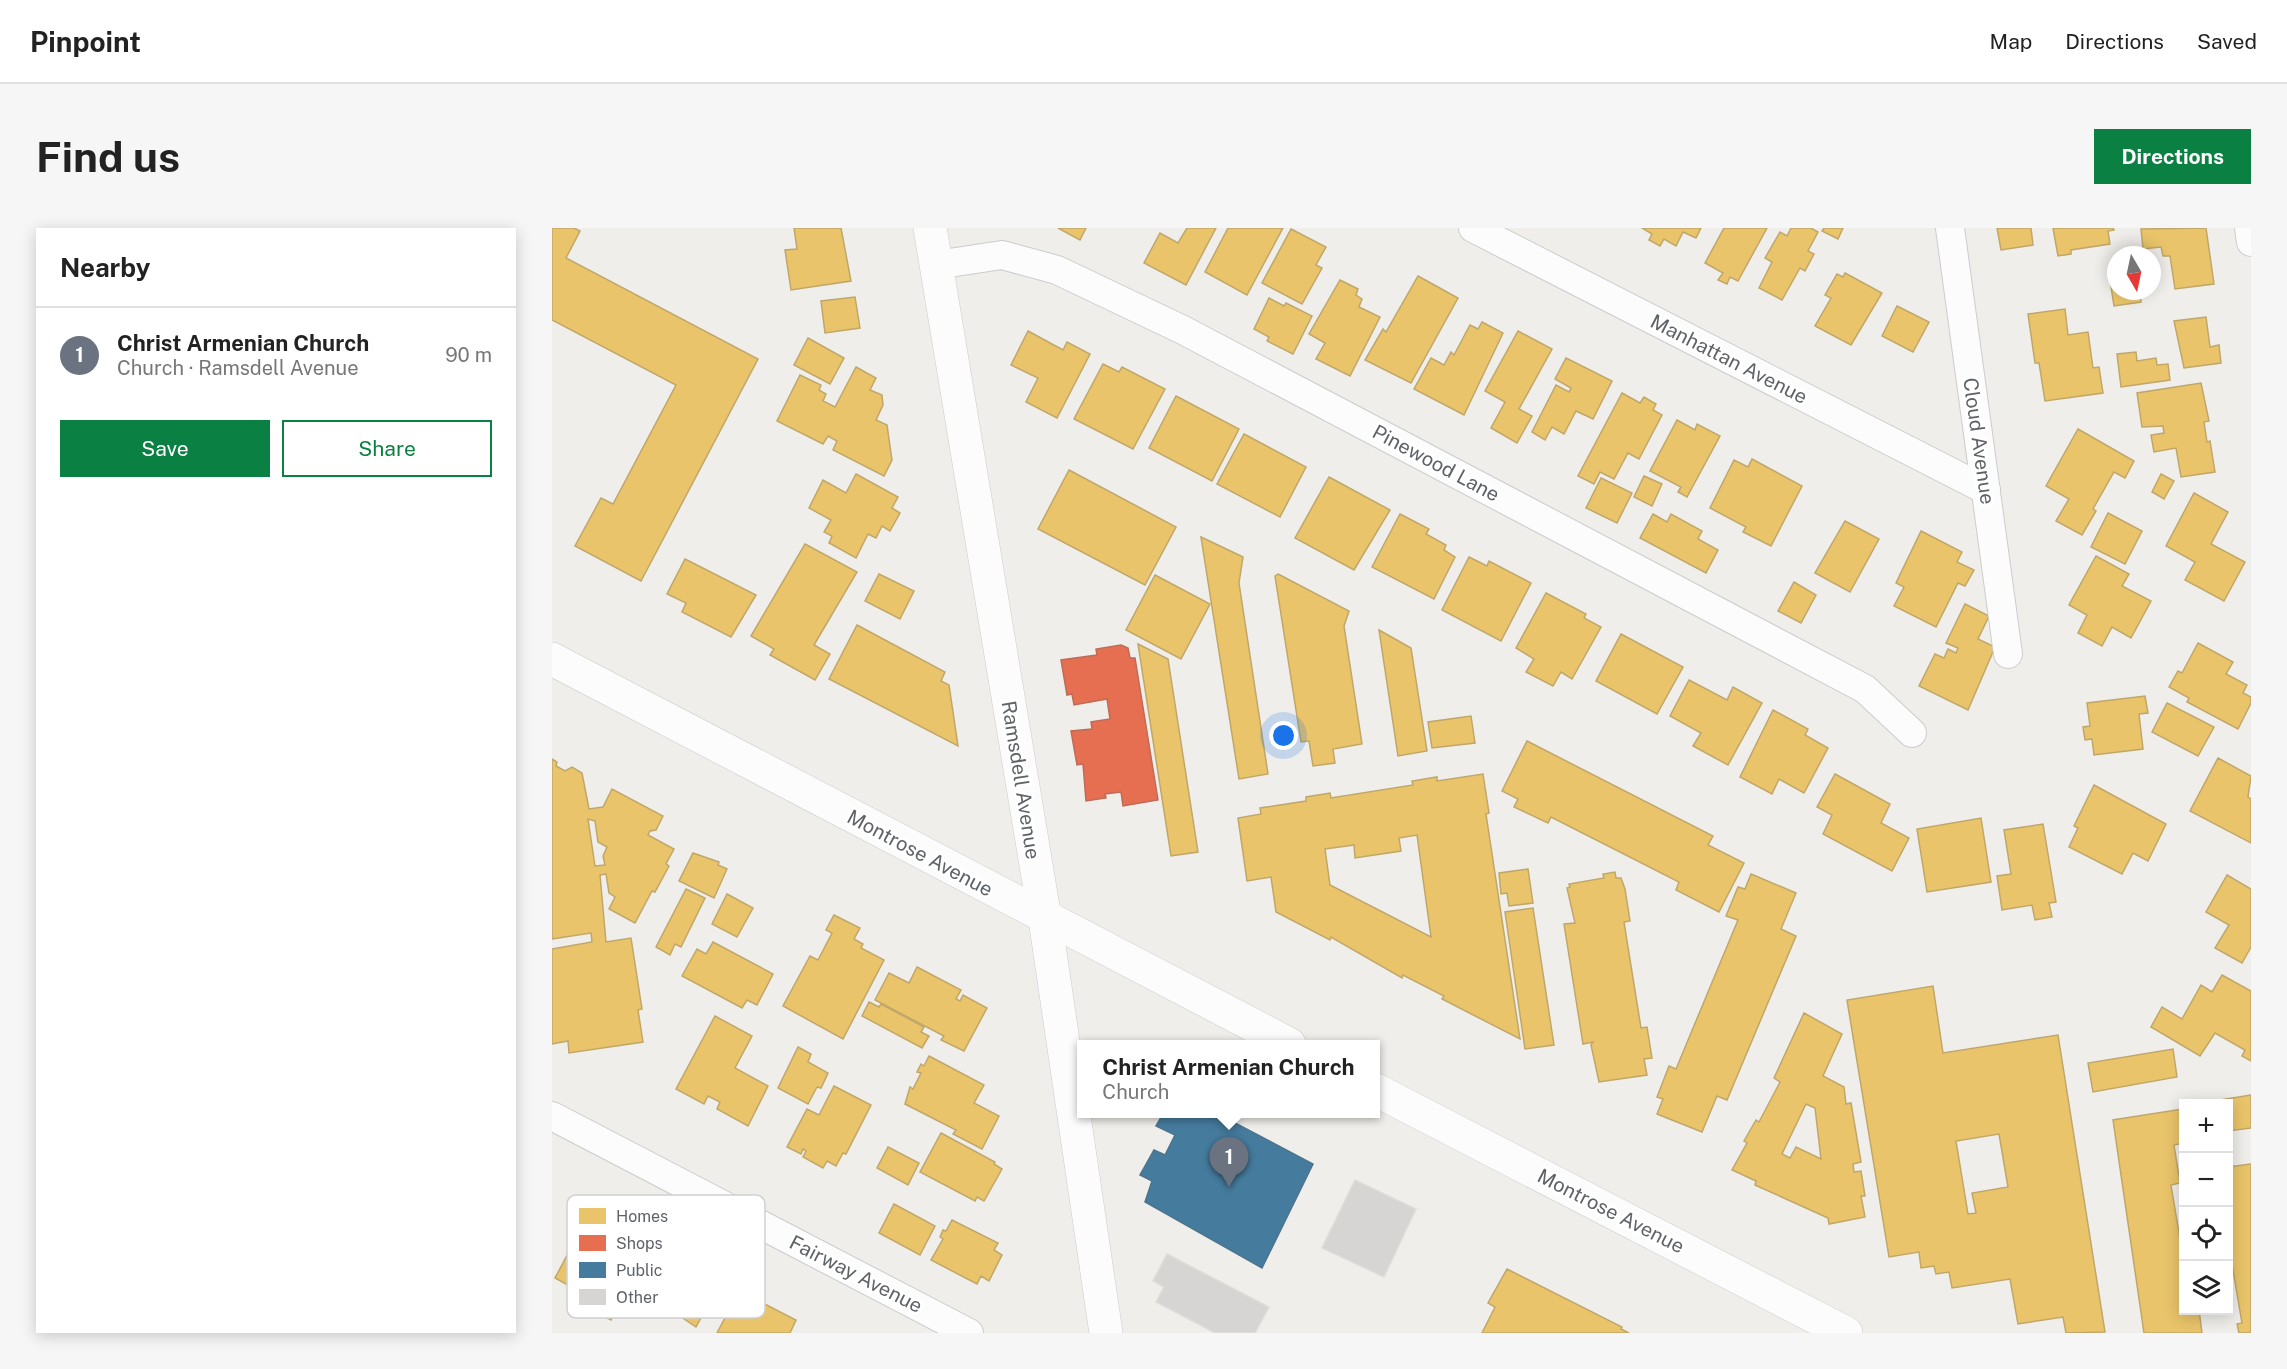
<!DOCTYPE html>
<meta charset="utf-8">
<style>
body{margin:0;font-family:"Public Sans",sans-serif;background:#f6f6f6;color:#222}
.controls{position:absolute;right:18px;bottom:18px;display:grid;overflow:hidden;border-radius:0px;box-shadow:0 3px 15px #0003}
.controls button{width:54px;height:54px;display:grid;place-items:center;padding:0;border:0;border-bottom:2px solid #e0e0e0;background:#fff;color:#222;font:30px sans-serif}
.compass{position:absolute;left:1555px;top:18px;width:54px;height:54px;border-radius:50%;background:#fff;box-shadow:0 3px 15px #0003;rotate:171deg}
.you{position:absolute;left:732px;top:508px;width:21px;height:21px;margin:-15px;border:4px solid #fff;border-radius:50%;background:#1a73e8;box-shadow:0 0 0 9px #1a73e833}
.badge{display:grid;place-items:center;width:39px;height:39px;border-radius:50%;background:#0b8043;color:#fff;font-size:20px;font-weight:700}
.pin{position:absolute;translate:-50% -50px;filter:drop-shadow(0 2px 3px #0008)}
.pin::after{content:'';position:absolute;top:32px;width:21px;height:18px;background:inherit;clip-path:polygon(0 0,100% 0,50% 100%)}
.popup{position:absolute;left:525px;top:812px;width:303px;height:78px;box-sizing:border-box;display:grid;place-content:center;border-radius:0px;background:#fff;filter:drop-shadow(0 2px 4px #0005);font-size:20px;white-space:nowrap;color:#767676}
.popup b{font-size:22px;color:#222}
.popup::after{content:'';position:absolute;left:50%;top:100%;margin-left:-12px;border:12px solid transparent;border-top-color:#fff}
.list{margin:0;padding:0;list-style:none}
h2{display:flex;justify-content:space-between;align-items:center;height:78px;margin:0;padding:0 24px;font-size:26px}
h2 small{font-size:20px;font-weight:400;color:#767676}
.list li{display:grid;grid-template-columns:39px 1fr auto;gap:18px;align-items:center;box-sizing:border-box;height:96px;padding:0 24px;border-top:2px solid #e0e0e0}
.list b{display:block;font-size:22px;white-space:nowrap}
.list p{margin:0;font-size:20px;white-space:nowrap;color:#767676}
.list em{font-size:20px;font-style:normal;color:#767676}
.actions{display:flex;gap:12px;padding:18px 24px}
.actions a{flex:1;padding:14px 0;border:2px solid #0b8043;border-radius:0px;text-align:center;font-size:21px;color:#0b8043}
.actions .main{background:#0b8043;color:#fff}
.icon{flex:none;width:33px;height:33px;fill:none;stroke:currentColor;stroke-width:2;stroke-linecap:round;stroke-linejoin:round}
.map{position:relative;flex:none;width:1699px;height:1105px;overflow:hidden;border-radius:0px}
header{display:flex;align-items:center;gap:36px;box-sizing:border-box;height:84px;padding:0 30px;background:#fff;border-bottom:2px solid #e0e0e0}
header strong{font-size:28px}
nav{display:flex;gap:33px;margin-inline-start:auto;font-size:21px}
.intro{display:flex;align-items:center;justify-content:space-between;box-sizing:border-box;height:144px;padding:0 36px}
h1{margin:0;font-size:42px}
.button{padding:15px 27px;border-radius:0px;background:#0b8043;color:#fff;font-size:21px;font-weight:700}
main{display:flex;gap:36px;padding:0 36px}
aside{flex:1;background:#fff;border-radius:0px;box-shadow:0 3px 15px #0003}
.map>svg:first-child{display:block}
.homes{fill:#e9c46a;stroke:#c0a769;stroke-width:1.5;fill-rule:evenodd}
.shops{fill:#e76f51;stroke:#be6b58;stroke-width:1.5}
.public{fill:#457b9d;stroke:#4d748d;stroke-width:1.5}
.building{fill:#d6d5d3;stroke:#deddd9;stroke-width:1.5}
.lines{fill:none;stroke-linecap:round;stroke-linejoin:round}
.minor-casing{stroke:#cbcccc;stroke-width:30}
.tertiary-casing{stroke:#cbcccc;stroke-width:34}
.minor{stroke:#fdfcfc;stroke-width:28}
.tertiary{stroke:#fdfcfc;stroke-width:33}
.labels{text-anchor:middle;dominant-baseline:central;stroke-width:6;stroke-linejoin:round;paint-order:stroke}
.street-label{font-size:20px;fill:#5f6368;stroke:#fff}
.key{fill:#fff;stroke:#cfd0d2;stroke-width:1.5}
.key-label{font-size:16px;fill:#5f6368}
</style>
<header>
<strong>Pinpoint</strong>
<nav><a>Map</a><a>Directions</a><a>Saved</a></nav>
</header>
<div class="intro"><h1>Find us</h1><a class="button">Directions</a></div>
<main>
<aside>
<h2>Nearby<small></small></h2>
<ul class="list">
<li><span class="badge" style="background:#6b7280">1</span><div><b>Christ Armenian Church</b><p>Church · Ramsdell Avenue</p></div><em>90 m</em></li>
</ul>
<div class="actions"><a class="main">Save</a><a>Share</a></div>
</aside>
<div class="map">
<svg width="1699" height="1105" viewBox="0 0 1699 1105">
<rect width="100%" height="100%" fill="#efeeea"/>
<g class="homes">
<polygon points="0,0 22,0 28,3 14,30 206,131 89,353 23,318 49,270 61,276 124,157 0,92"/>
<polygon points="242,0 289,0 299,53 239,62 233,22 245,21"/>
<polygon points="506,0 534,0 528,12"/>
<polygon points="635,0 664,0 634,57 592,35 608,5 626,15"/>
<polygon points="676,0 731,0 695,67 653,44"/>
<polygon points="1090,0 1149,0 1144,10 1131,4 1124,18 1112,11 1108,18 1097,12 1100,6"/>
<polygon points="1172,0 1215,0 1186,53 1178,49 1175,56 1166,52 1171,45 1153,35"/>
<polygon points="1239,0 1259,0 1266,4 1256,23 1262,26 1253,43 1248,40 1230,72 1207,60 1220,34 1213,30 1228,4 1235,8"/>
<polygon points="1272,0 1291,0 1286,11 1270,3"/>
<polygon points="1445,0 1479,0 1481,17 1449,22"/>
<polygon points="1501,0 1561,0 1562,2 1556,3 1558,16 1519,22 1519,26 1506,28"/>
<polygon points="1654,0 1662,56 1623,61 1618,28 1611,28 1609,19 1591,21 1589,1"/>
<polygon points="739,1 774,19 764,37 770,40 750,76 710,55"/>
<polygon points="1293,45 1330,65 1299,117 1263,98 1279,70 1273,67 1285,46 1291,49"/>
<polygon points="1564,45 1564,63 1588,63 1589,74 1562,78 1557,46"/>
<polygon points="866,48 906,70 859,155 813,132 831,101 834,104"/>
<polygon points="788,52 806,61 804,67 810,71 807,79 828,89 798,148 764,131 773,115 757,106"/>
<polygon points="303,69 308,100 273,105 269,73"/>
<polygon points="717,70 732,78 734,75 760,88 741,126 715,113 717,109 702,101"/>
<polygon points="1345,78 1377,94 1361,124 1330,108"/>
<polygon points="1513,81 1516,107 1536,104 1541,140 1547,139 1551,165 1493,173 1487,135 1483,135 1476,86"/>
<polygon points="1654,89 1658,119 1667,117 1669,135 1632,140 1622,93"/>
<polygon points="930,94 951,105 912,187 862,161 879,130 892,137 899,124 902,127 918,97 926,101"/>
<polygon points="476,103 511,122 515,114 538,126 505,190 474,174 486,150 459,137"/>
<polygon points="966,103 1000,121 967,181 980,188 965,215 939,200 953,174 933,163"/>
<polygon points="256,110 292,130 278,156 242,137"/>
<polygon points="1584,124 1585,133 1604,130 1605,137 1616,136 1618,152 1569,159 1565,126"/>
<polygon points="1014,130 1060,153 1041,191 1024,183 1012,206 1000,199 993,212 980,204 1004,157 1017,164 1019,160 1003,151"/>
<polygon points="551,136 567,144 570,139 613,161 581,221 522,191"/>
<polygon points="304,139 324,150 318,162 330,167 331,177 324,192 335,197 340,232 332,248 281,222 285,213 276,208 271,216 225,193 248,147 269,157 267,162 274,166 271,173 283,179"/>
<polygon points="1649,155 1657,193 1652,194 1655,214 1658,213 1663,244 1629,249 1624,220 1602,224 1599,207 1612,205 1611,198 1590,199 1585,165"/>
<polygon points="1070,165 1088,175 1092,169 1104,176 1101,182 1110,187 1087,231 1076,225 1062,251 1048,244 1042,256 1026,248"/>
<polygon points="624,168 687,201 660,253 597,220"/>
<polygon points="1125,192 1143,202 1145,196 1168,208 1135,269 1126,264 1129,259 1098,243"/>
<polygon points="1526,201 1582,233 1573,250 1562,244 1541,281 1544,283 1530,307 1504,293 1517,271 1494,258"/>
<polygon points="692,206 754,239 728,289 665,256"/>
<polygon points="1200,231 1250,258 1219,318 1191,304 1194,299 1158,280 1182,232 1196,239"/>
<polygon points="517,242 624,299 593,357 486,301"/>
<polygon points="304,246 346,269 340,280 348,285 338,303 330,298 324,310 316,306 304,330 277,315 280,308 272,304 279,292 257,280 271,252 294,265"/>
<polygon points="1609,246 1622,253 1612,271 1600,264"/>
<polygon points="1092,248 1110,256 1100,278 1082,269"/>
<polygon points="777,249 838,282 802,342 743,310"/>
<polygon points="1049,250 1080,265 1065,295 1034,280"/>
<polygon points="1642,265 1676,284 1659,316 1693,334 1672,373 1633,352 1643,334 1614,318"/>
<polygon points="1556,285 1590,303 1573,336 1539,319"/>
<polygon points="848,286 877,301 874,306 894,317 892,322 903,329 882,371 820,339"/>
<polygon points="1101,286 1115,294 1119,286 1150,303 1146,311 1166,322 1154,345 1088,310"/>
<polygon points="1293,293 1327,311 1298,364 1263,345"/>
<polygon points="1369,303 1410,324 1405,334 1422,342 1413,358 1406,355 1384,399 1342,378 1352,359 1344,355"/>
<polygon points="649,309 691,329 687,355 716,546 687,551"/>
<polygon points="253,316 305,344 262,417 278,426 263,452 218,427 222,421 199,408"/>
<polygon points="1544,328 1577,346 1570,358 1599,373 1579,410 1560,399 1550,418 1526,405 1535,387 1517,377"/>
<polygon points="917,329 935,338 937,333 979,355 949,413 890,382"/>
<polygon points="133,331 204,367 179,409 130,384 134,375 115,366"/>
<polygon points="327,346 362,363 348,391 313,373"/>
<polygon points="726,346 797,383 792,398 810,516 781,521 783,535 761,538 757,513 749,514 723,348"/>
<polygon points="603,347 658,376 629,431 574,402"/>
<polygon points="1242,354 1264,367 1249,395 1226,383"/>
<polygon points="994,365 1034,386 1032,390 1049,399 1020,451 1009,444 1001,458 974,444 982,431 964,420"/>
<polygon points="1413,376 1437,388 1426,411 1443,419 1416,482 1367,458 1383,426 1392,430 1396,421 1404,425 1406,420 1394,415"/>
<polygon points="305,397 393,444 389,453 397,457 406,518 277,451"/>
<polygon points="827,402 859,420 875,523 846,528"/>
<polygon points="1069,406 1131,439 1105,486 1044,453"/>
<polygon points="1646,415 1681,434 1674,446 1695,457 1691,465 1699,469 1699,475 1686,501 1635,474 1637,470 1617,459 1626,443 1630,445"/>
<polygon points="586,416 616,431 646,624 619,628"/>
<polygon points="1137,452 1175,472 1181,459 1210,475 1176,537 1141,518 1149,505 1118,488"/>
<polygon points="1593,468 1596,485 1587,486 1591,521 1542,527 1540,511 1533,512 1531,499 1538,498 1535,475"/>
<polygon points="1615,475 1662,499 1646,528 1600,504"/>
<polygon points="1221,482 1256,501 1253,507 1276,520 1252,565 1227,551 1220,566 1188,549"/>
<polygon points="919,488 923,515 880,520 876,494"/>
<polygon points="975,513 1161,608 1156,617 1192,635 1167,684 1124,662 1127,654 999,589 996,595 962,579 966,571 950,563"/>
<polygon points="1666,530 1699,548 1696,569 1699,571 1699,615 1638,583"/>
<path d="M 0,531 L 5,534 L 4,538 L 13,543 L 20,539 L 30,545 L 37,581 L 51,579 L 60,561 L 111,588 L 104,602 L 98,603 L 96,607 L 122,621 L 114,636 L 117,638 L 103,664 L 100,663 L 83,695 L 57,681 L 63,669 L 57,665 L 54,646 L 48,647 L 54,714 L 79,710 L 90,781 L 86,782 L 91,814 L 17,825 L 16,813 L 0,816 L 0,721 L 40,714 L 39,705 L 0,711 ZM 36,591 L 43,593 L 46,614 L 55,619 L 51,628 L 53,637 L 43,638 Z"/>
<path d="M 931,546 L 937,585 L 934,586 L 968,811 L 890,771 L 892,768 L 851,747 L 850,750 L 779,709 L 778,712 L 724,684 L 719,649 L 695,653 L 686,590 L 709,586 L 708,580 L 754,573 L 754,569 L 778,565 L 779,570 L 861,557 L 860,553 L 885,549 L 885,553 ZM 865,607 L 879,709 L 778,657 L 773,621 L 802,617 L 803,630 L 849,623 L 847,610 Z"/>
<polygon points="1283,546 1338,576 1329,595 1357,610 1340,643 1271,606 1280,587 1265,579"/>
<polygon points="1542,557 1614,596 1596,633 1581,625 1570,646 1517,619 1526,600 1522,598"/>
<polygon points="1429,590 1439,654 1375,664 1365,601"/>
<polygon points="1491,596 1504,674 1497,675 1500,689 1483,692 1480,677 1450,682 1445,648 1459,646 1452,602"/>
<polygon points="141,625 167,634 166,637 175,641 162,670 127,653"/>
<polygon points="976,641 981,675 957,678 955,665 949,666 947,645"/>
<polygon points="1063,644 1064,650 1069,650 1073,661 1078,693 1072,694 1089,800 1095,799 1100,830 1092,831 1095,847 1047,854 1039,817 1041,814 1031,816 1012,696 1023,695 1015,660 1018,659 1017,656 1052,650 1051,646"/>
<polygon points="1199,646 1244,665 1229,701 1244,708 1175,872 1165,868 1150,904 1105,886 1111,871 1105,869 1117,838 1124,841 1186,692 1174,688 1186,659 1193,661"/>
<polygon points="1675,647 1699,661 1699,719 1690,735 1663,720 1677,697 1654,684"/>
<polygon points="134,661 153,670 129,719 123,716 118,727 104,719"/>
<polygon points="175,666 201,680 185,709 160,696"/>
<polygon points="981,680 1002,817 973,821 953,684"/>
<polygon points="282,687 308,700 302,711 311,716 309,720 332,732 291,811 231,778 258,728 266,732 280,705 274,702"/>
<polygon points="161,714 221,746 205,777 195,772 190,780 130,748 145,721 154,726"/>
<polygon points="365,739 409,762 404,771 408,773 411,767 435,780 412,823 389,812 392,808 323,772 337,745 357,755"/>
<polygon points="1670,747 1699,763 1699,833 1690,828 1693,822 1663,805 1648,828 1599,799 1610,779 1630,791 1649,757 1660,764"/>
<path d="M 1381,758 L 1391,825 L 1506,807 L 1553,1104 L 1514,1105 L 1511,1089 L 1466,1096 L 1458,1051 L 1400,1060 L 1397,1044 L 1384,1046 L 1382,1038 L 1369,1040 L 1367,1024 L 1337,1029 L 1295,772 ZM 1447,906 L 1456,959 L 1420,965 L 1424,985 L 1416,986 L 1404,913 Z"/>
<polygon points="317,774 327,779 329,776 372,799 369,804 377,808 370,820 310,788"/>
<path d="M 1252,785 L 1290,806 L 1271,848 L 1292,859 L 1294,876 L 1299,875 L 1309,934 L 1301,936 L 1302,944 L 1309,943 L 1313,968 L 1309,968 L 1313,989 L 1277,996 L 1276,990 L 1203,957 L 1204,953 L 1180,942 L 1195,915 L 1192,913 L 1204,892 L 1207,894 L 1228,854 L 1222,850 ZM 1254,876 L 1263,880 L 1269,931 L 1244,919 L 1238,930 L 1230,926 Z"/>
<polygon points="163,788 200,808 183,840 216,858 196,898 165,881 168,874 156,868 152,876 124,861"/>
<polygon points="246,819 259,826 256,834 276,845 269,860 265,859 256,876 226,860"/>
<polygon points="1621,821 1625,849 1541,864 1536,835"/>
<polygon points="377,828 432,857 422,875 447,888 430,921 401,906 404,902 353,876 358,859 361,861 369,845 365,844 369,836 372,838"/>
<polygon points="282,858 319,877 294,926 291,925 284,938 275,933 271,940 251,929 254,923 251,921 249,926 235,919 255,881 267,887"/>
<polygon points="1699,867 1699,900 1676,903 1676,876 1643,876"/>
<polygon points="1630,877 1632,877 1632,915 1622,917 1628,955 1619,957 1632,1035 1632,1082 1647,1082 1650,1105 1592,1105 1561,892 1631,881"/>
<polygon points="389,905 443,934 442,936 450,941 432,973 425,969 423,973 368,944"/>
<polygon points="336,919 367,935 356,957 325,940"/>
<polygon points="1699,936 1699,1105 1687,1105 1685,1096 1690,1095 1676,1013 1676,939"/>
<polygon points="342,976 383,998 368,1027 327,1005"/>
<polygon points="40,980 60,991 56,998 97,1019 59,1092 29,1076 34,1067 3,1050"/>
<polygon points="400,992 446,1015 442,1022 450,1027 437,1053 429,1048 425,1056 379,1032 391,1011 388,1009 391,1002 394,1003"/>
<polygon points="116,1026 168,1055 144,1099 111,1077 107,1085 89,1075"/>
<polygon points="955,1041 1070,1099 1069,1101 1077,1105 930,1105 943,1079 936,1075"/>
<polygon points="187,1063 244,1092 238,1105 165,1105"/>
</g>
<polygon class="shops" points="569,417 576,420 578,430 583,430 606,572 571,578 569,564 553,566 554,570 534,573 531,536 525,537 519,503 540,501 539,494 558,491 555,471 522,477 520,466 515,467 509,432 545,427 544,421"/>
<polygon class="public" points="611,886 666,886 761,936 710,1040 593,974 600,953 588,947 602,922 613,927 623,907 604,898"/>
<g class="building">
<polygon points="803,952 864,981 832,1049 770,1020"/>
<polygon points="615,1026 717,1079 703,1105 663,1105 604,1074 612,1059 601,1053"/>
</g>
<g class="lines">
<g class="minor-casing">
<g id="minor">
<polyline points="921,0 1434,262"/>
<polyline points="1398,0 1456,426"/>
<polyline points="1697,0 1699,14"/>
<polyline points="384,37 450,27 505,42 631,102 1313,461 1360,505"/>
<polyline points="0,888 417,1105"/>
</g>
</g>
<g class="tertiary-casing">
<g id="tertiary">
<polyline points="378,0 493,691 554,1105"/>
<polyline points="0,431 737,816"/>
<polyline points="824,862 1294,1105"/>
</g>
</g>
<use href="#minor" class="minor"/>
<use href="#tertiary" class="tertiary"/>
</g>
<g class="labels">
<g class="street-label">
<text transform="translate(1177 131) rotate(27)">Manhattan Avenue</text>
<text transform="translate(1427 213) rotate(82)">Cloud Avenue</text>
<text transform="translate(884 235) rotate(28)">Pinewood Lane</text>
<text transform="translate(469 552) rotate(81)">Ramsdell Avenue</text>
<text transform="translate(368 625) rotate(28)">Montrose Avenue</text>
<text transform="translate(1059 983) rotate(27)">Montrose Avenue</text>
<text transform="translate(304 1046) rotate(27)">Fairway Avenue</text>
</g>
</g>
<rect x="15" y="967" width="198" height="123" rx="9" class="key"/>
<rect x="27" y="980" width="27" height="16" fill="#e9c46a"/>
<rect x="27" y="1007" width="27" height="16" fill="#e76f51"/>
<rect x="27" y="1034" width="27" height="16" fill="#457b9d"/>
<rect x="27" y="1061" width="27" height="16" fill="#d6d5d3"/>
<g class="key-label">
<text x="64" y="994">Homes</text>
<text x="64" y="1021">Shops</text>
<text x="64" y="1048">Public</text>
<text x="64" y="1075">Other</text>
</g>
</svg>
<div class="controls">
<button>+</button>
<button>−</button>
<button><svg class="icon" aria-label="locate" viewBox="0 0 24 24"><circle cx="12" cy="12" r="6"/><path d="M12 2v4M12 18v4M2 12h4M18 12h4"/></svg></button>
<button><svg class="icon" aria-label="layers" viewBox="0 0 24 24"><path d="M12 4l9 5-9 5-9-5zM3 14l9 5 9-5"/></svg></button>
</div>
<svg class="compass" viewBox="-18 -18 36 36"><path d="M0-13l5 13h-10z" fill="#e53935"/><path d="M0 13l5-13h-10z" fill="#767676"/></svg>
<div class="you"></div>
<div class="pin badge" style="left:677px;top:959px;background:#6b7280">1</div>
<div class="popup"><b>Christ Armenian Church</b>Church</div>
</div>
</main>
